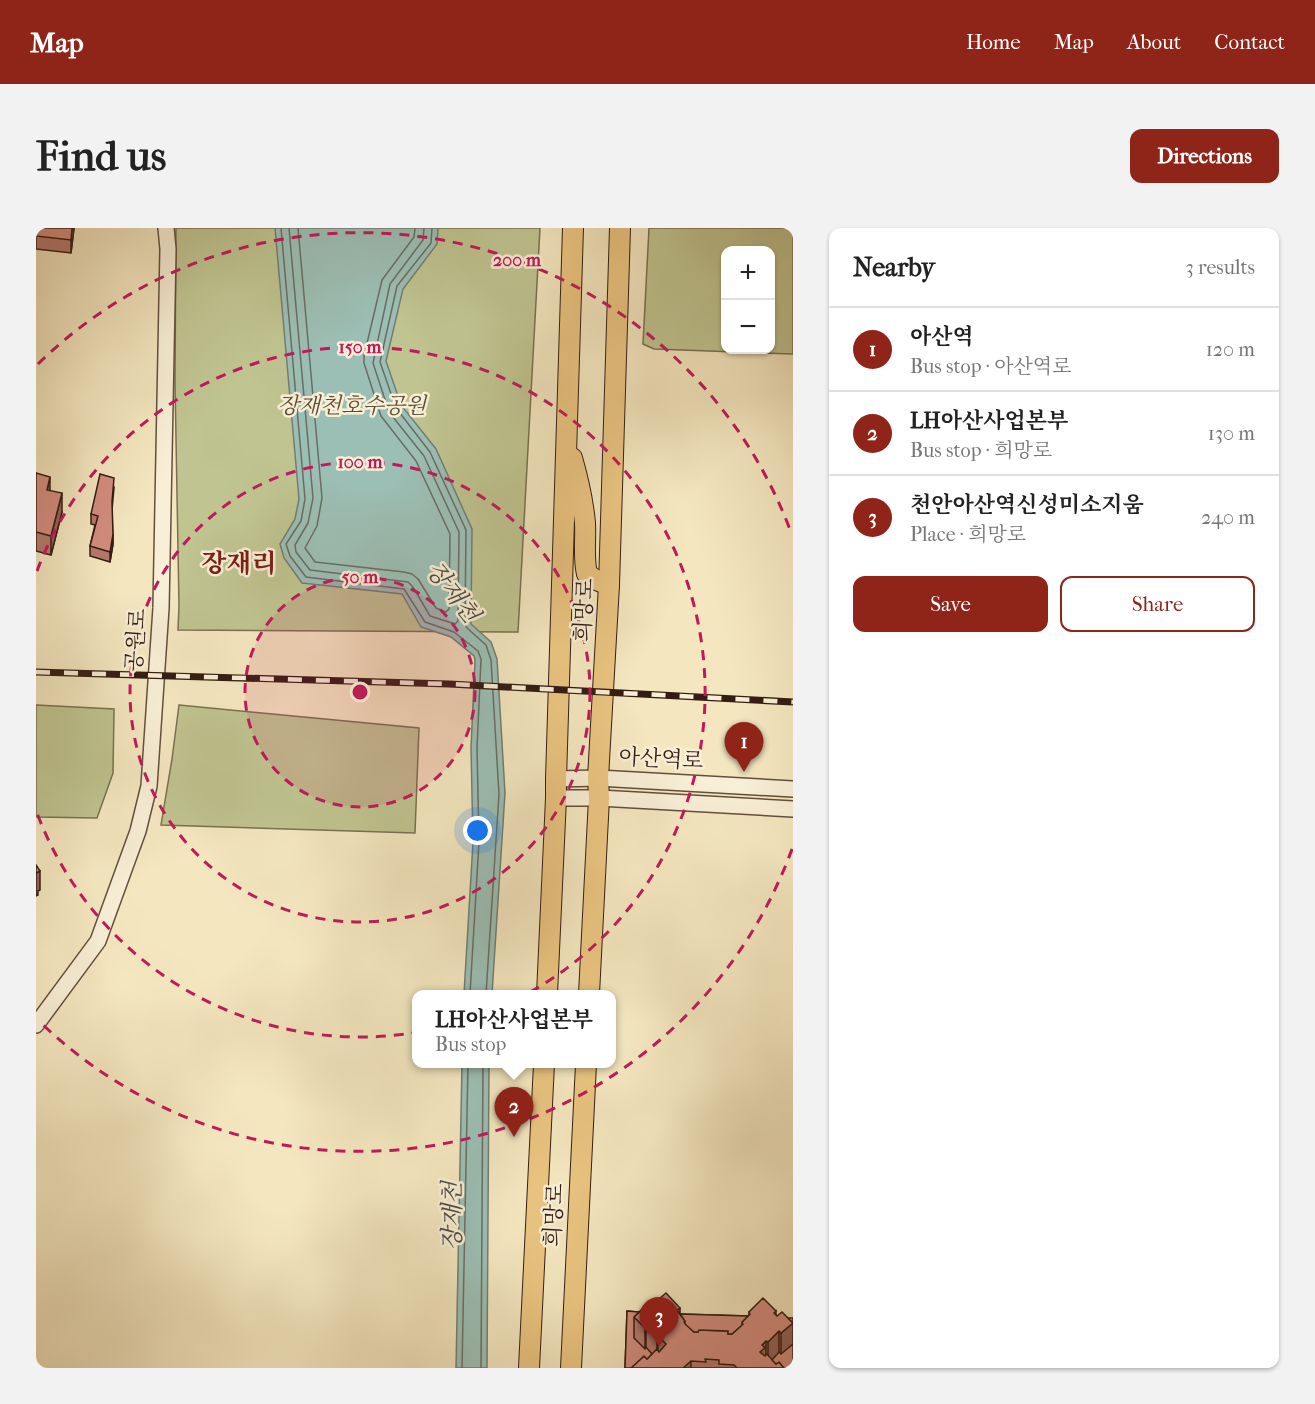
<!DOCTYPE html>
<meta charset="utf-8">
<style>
body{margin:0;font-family:"IM FELL French Canon","Noto Serif KR",serif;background:#f2f2f2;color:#222}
.controls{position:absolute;right:18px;top:18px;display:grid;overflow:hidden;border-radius:12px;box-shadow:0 2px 4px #0004}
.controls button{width:54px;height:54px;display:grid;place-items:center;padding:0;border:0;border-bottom:2px solid #e0e0e0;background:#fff;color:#222;font:30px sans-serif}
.you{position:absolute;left:442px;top:603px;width:21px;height:21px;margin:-15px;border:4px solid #fff;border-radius:50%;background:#1a73e8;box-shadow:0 0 0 9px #1a73e833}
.badge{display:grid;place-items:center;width:39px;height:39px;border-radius:50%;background:#8f2418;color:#fff;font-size:20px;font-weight:700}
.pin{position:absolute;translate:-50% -50px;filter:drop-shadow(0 2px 3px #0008)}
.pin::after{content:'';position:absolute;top:32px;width:21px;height:18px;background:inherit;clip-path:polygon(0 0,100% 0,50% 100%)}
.popup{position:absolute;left:376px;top:762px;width:204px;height:78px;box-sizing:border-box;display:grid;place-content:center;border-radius:12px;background:#fff;filter:drop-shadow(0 2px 4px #0005);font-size:20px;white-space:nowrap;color:#767676}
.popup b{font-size:22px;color:#222}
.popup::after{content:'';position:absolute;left:50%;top:100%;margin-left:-12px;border:12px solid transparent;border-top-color:#fff}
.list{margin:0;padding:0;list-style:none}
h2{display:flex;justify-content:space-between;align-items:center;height:78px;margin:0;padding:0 24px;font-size:26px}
h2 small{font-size:20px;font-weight:400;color:#767676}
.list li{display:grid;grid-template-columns:39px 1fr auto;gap:18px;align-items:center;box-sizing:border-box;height:84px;padding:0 24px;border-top:2px solid #e0e0e0}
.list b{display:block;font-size:22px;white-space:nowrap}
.list p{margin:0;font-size:20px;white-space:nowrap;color:#767676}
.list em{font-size:20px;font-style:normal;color:#767676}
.actions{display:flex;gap:12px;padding:18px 24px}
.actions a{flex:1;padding:14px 0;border:2px solid #8f2418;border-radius:12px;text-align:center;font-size:21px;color:#8f2418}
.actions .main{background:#8f2418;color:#fff}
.map{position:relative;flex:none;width:757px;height:1140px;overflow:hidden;border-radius:12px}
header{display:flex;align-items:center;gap:36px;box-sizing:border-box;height:84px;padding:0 30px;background:#8f2418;color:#fff}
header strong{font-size:28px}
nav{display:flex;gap:33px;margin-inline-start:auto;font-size:21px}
.intro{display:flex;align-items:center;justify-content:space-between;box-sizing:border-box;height:144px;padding:0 36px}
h1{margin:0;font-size:42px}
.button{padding:15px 27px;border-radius:12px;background:#8f2418;color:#fff;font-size:21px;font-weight:700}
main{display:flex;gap:36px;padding:0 36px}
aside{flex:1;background:#fff;border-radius:12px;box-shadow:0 2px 4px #0004}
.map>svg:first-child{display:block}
.green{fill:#bfc490;stroke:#797052;stroke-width:1.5;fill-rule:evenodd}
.water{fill:#9cbfb5;stroke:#727e74;stroke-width:1.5}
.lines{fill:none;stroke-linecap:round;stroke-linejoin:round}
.shore{stroke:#686e64;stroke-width:1.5}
.minor-casing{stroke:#634f3e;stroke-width:18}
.major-casing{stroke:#331c13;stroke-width:22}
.minor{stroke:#f8efd6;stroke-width:15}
.major{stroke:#eac480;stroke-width:20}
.rail-casing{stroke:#331c13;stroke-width:7}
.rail{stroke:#f8efd6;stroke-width:4.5;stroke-dasharray:14;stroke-linecap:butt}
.wall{fill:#b5796d;stroke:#331c13;stroke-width:1.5}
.shaded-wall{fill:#946359;stroke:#331c13;stroke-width:1.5}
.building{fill:#d38d7f;stroke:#331c13;stroke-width:1.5}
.ring{fill:none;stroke:#c2185b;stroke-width:3;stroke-dasharray:10 8}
.labels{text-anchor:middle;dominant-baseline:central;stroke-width:5;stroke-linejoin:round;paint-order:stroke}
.park-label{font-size:22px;font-style:italic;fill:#5d4e38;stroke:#f8efd6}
.street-label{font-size:22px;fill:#331c13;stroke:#f8efd6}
.water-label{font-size:24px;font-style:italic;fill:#524d44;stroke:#f8efd6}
.quarter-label{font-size:26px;font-weight:bold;fill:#7a1f14;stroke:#f8efd6}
.centre{fill:#c2185b;stroke:#f8efd6;stroke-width:3}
.ring-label{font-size:18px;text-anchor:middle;font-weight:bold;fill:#c2185b;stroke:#f8efd6;stroke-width:5;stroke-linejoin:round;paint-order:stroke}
</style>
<header>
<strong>Map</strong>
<nav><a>Home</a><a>Map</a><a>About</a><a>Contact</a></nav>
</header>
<div class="intro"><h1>Find us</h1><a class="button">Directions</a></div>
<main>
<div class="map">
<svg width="757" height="1140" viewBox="0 0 757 1140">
<rect width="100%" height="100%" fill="#f4e7c0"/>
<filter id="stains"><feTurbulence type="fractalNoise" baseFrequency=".00333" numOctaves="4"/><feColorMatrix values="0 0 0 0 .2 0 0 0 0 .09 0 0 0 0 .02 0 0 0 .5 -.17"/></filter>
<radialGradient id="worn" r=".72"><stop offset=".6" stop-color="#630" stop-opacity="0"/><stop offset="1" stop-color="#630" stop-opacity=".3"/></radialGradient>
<g class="green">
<polygon points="140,0 504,0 482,404 142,402 143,378 139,154"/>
<path d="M 613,0 L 757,0 L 757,126 L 618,121 L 607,116 ZM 734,22 L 734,122 L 690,122 L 690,22 Z"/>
<polygon points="0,477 78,481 77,545 61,590 0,589"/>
<polygon points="143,477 383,500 379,605 125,597 136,531"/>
</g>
<g class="water">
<polygon points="239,0 402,0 401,16 367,61 350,133 365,177 400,221 436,301 435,396 455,414 461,431 469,565 456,766 428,766 437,614 435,520 439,432 438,428 415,409 385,399 366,366 266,355 248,330 244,316 259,291 263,271"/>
<polygon points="426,836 453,836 451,1140 420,1140"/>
</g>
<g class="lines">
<g class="shore">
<polyline points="245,0 269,271 265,293 250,316 254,328 270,349 368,361 389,394 418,404 442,423 445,431 441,520 443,614 434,766"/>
<polyline points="253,0 277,270 272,295 259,317 260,324 274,342 372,354 377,359 394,388 419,396 422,393 423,304 388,228 353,184 337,135 354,56 387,12 388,0"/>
<polyline points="262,0 286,270 281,298 269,320 279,334 368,344 376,346 382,351 400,380 410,384 413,381 414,306 380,233 345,188 328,135 328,128 346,52 378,9 379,0"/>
<polyline points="396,0 395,15 361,58 344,134 360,180 394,224 430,302 429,396 431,400 450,417 455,432 463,566 450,766"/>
<polyline points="426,1140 432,836"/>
<polyline points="445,1140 447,836"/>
</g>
<g class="minor-casing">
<g id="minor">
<polyline points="520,551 562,550 757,561"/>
<polyline points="520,570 563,570 757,581"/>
<polyline points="0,797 62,713 102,603 113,558 125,380 132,21 130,0"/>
</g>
</g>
<g class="major-casing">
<g id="major">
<path d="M 536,230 C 542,251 547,273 549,295 C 550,312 547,329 551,346 L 558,351 L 573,357"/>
<polyline points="511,766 520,570 520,551 537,0"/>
<polyline points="553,766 563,570 562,550 573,357 584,0"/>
<polyline points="493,1140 508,836"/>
<polyline points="535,1140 550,836"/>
</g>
</g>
<use href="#minor" class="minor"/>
<use href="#major" class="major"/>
<g class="rail-casing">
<polyline id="rail" points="0,444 413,456 757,474"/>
</g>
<use href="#rail" class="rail"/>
</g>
<g class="wall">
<polygon points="0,0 38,0 35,25 0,21"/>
<polygon points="0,245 14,263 26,284 15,327 0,323"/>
<polygon points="78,260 76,282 77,316 74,334 54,328 54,318 59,297 55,296 55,286"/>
<polygon points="616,1077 644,1080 644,1086 712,1088 713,1087 713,1084 740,1087 757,1140 589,1140 591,1083 603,1084 614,1082 616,1080"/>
</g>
<g class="shaded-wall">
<polygon points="36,0 38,0 35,25 35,12"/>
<polygon points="14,249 14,267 11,262"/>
<polygon points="26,265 26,284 15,327 15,308"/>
<polygon points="77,306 77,316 74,334 74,324"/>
<polygon points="4,643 4,662 2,663 2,667 0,668 0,645"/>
<polygon points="740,1083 740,1106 743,1103 743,1137 732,1140 732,1114 738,1085"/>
<polygon points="757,1095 757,1129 745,1140 745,1105"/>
<polygon points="610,1098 610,1133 609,1134 609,1100"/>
<polygon points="622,1108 622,1140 621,1140 621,1109"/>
<polygon points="730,1113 730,1140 724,1124 726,1117"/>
<polygon points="655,1133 655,1140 646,1140"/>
</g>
<g class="building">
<polygon points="0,0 36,0 35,12 0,8"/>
<polygon points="0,245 14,249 11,262 26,265 15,308 0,304"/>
<polygon points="64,246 78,250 76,274 77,306 74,324 54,318 62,288 55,286"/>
<polygon points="0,637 4,643 0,645"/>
<polygon points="630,1065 644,1080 641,1082 649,1093 648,1094 658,1104 662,1104 663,1102 692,1103 692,1106 696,1106 707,1096 706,1094 714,1086 713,1084 727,1070 740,1083 738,1085 741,1088 746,1084 757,1095 745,1105 743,1103 732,1114 730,1113 726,1117 729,1120 724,1124 729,1128 731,1126 740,1136 743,1134 748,1140 701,1140 698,1137 683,1136 683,1132 669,1131 670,1134 655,1133 647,1140 595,1140 608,1128 611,1131 621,1121 623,1124 630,1116 622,1108 621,1109 610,1098 609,1100 598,1089 610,1077 614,1082 618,1079 616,1077"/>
<polygon points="591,1083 603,1084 598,1089 598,1110 609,1121 610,1119 616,1126 611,1131 608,1128 595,1140 589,1140"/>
<polygon points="644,1086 712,1088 706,1094 706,1097 696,1106 692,1106 692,1103 663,1102 662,1104 658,1104 649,1096 649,1093"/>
<polygon points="752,1090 757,1090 757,1095"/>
<polygon points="757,1116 757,1140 748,1140 743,1134 740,1136 736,1132 743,1124 745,1126"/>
</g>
<circle cx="324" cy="464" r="115" fill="#c2185b" fill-opacity=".12"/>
<g class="ring">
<circle cx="324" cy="464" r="115"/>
<circle cx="324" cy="464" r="230"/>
<path d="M1 343A345 345 0 1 1 1 585"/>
<path d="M756 621A460 460 0 0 1 2 792M2 136A460 460 0 0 1 756 307"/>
</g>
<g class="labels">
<g class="park-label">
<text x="316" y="178">장재천호수공원</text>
</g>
<g class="street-label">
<text transform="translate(548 382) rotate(-87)">희망로</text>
<text transform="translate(100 412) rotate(-86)">공원로</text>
<text transform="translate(625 531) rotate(3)">아산역로</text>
<text transform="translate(518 987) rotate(-87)">희망로</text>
</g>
<g class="water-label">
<text transform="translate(417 364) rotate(52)">장재천</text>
<text transform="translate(416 988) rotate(-90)">장재천</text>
</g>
<g class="quarter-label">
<text x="203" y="335">장재리</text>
</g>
</g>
<circle cx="324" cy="464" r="9" class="centre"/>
<g class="ring-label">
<text x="481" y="38">200 m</text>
<text x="324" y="125">150 m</text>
<text x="324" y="240">100 m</text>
<text x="324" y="355">50 m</text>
</g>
<rect width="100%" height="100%" filter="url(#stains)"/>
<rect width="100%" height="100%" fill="url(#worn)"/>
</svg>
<div class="controls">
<button>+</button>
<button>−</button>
</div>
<div class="you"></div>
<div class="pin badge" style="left:708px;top:544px">1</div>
<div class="pin badge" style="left:478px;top:909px">2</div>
<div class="popup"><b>LH아산사업본부</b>Bus stop</div>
<div class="pin badge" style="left:623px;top:1119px">3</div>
</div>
<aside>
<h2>Nearby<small>3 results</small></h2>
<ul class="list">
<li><span class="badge">1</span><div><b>아산역</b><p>Bus stop · 아산역로</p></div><em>120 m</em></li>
<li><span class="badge">2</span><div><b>LH아산사업본부</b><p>Bus stop · 희망로</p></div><em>130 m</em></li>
<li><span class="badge">3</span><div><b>천안아산역신성미소지움</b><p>Place · 희망로</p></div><em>240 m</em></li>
</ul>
<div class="actions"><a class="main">Save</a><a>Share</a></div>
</aside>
</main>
